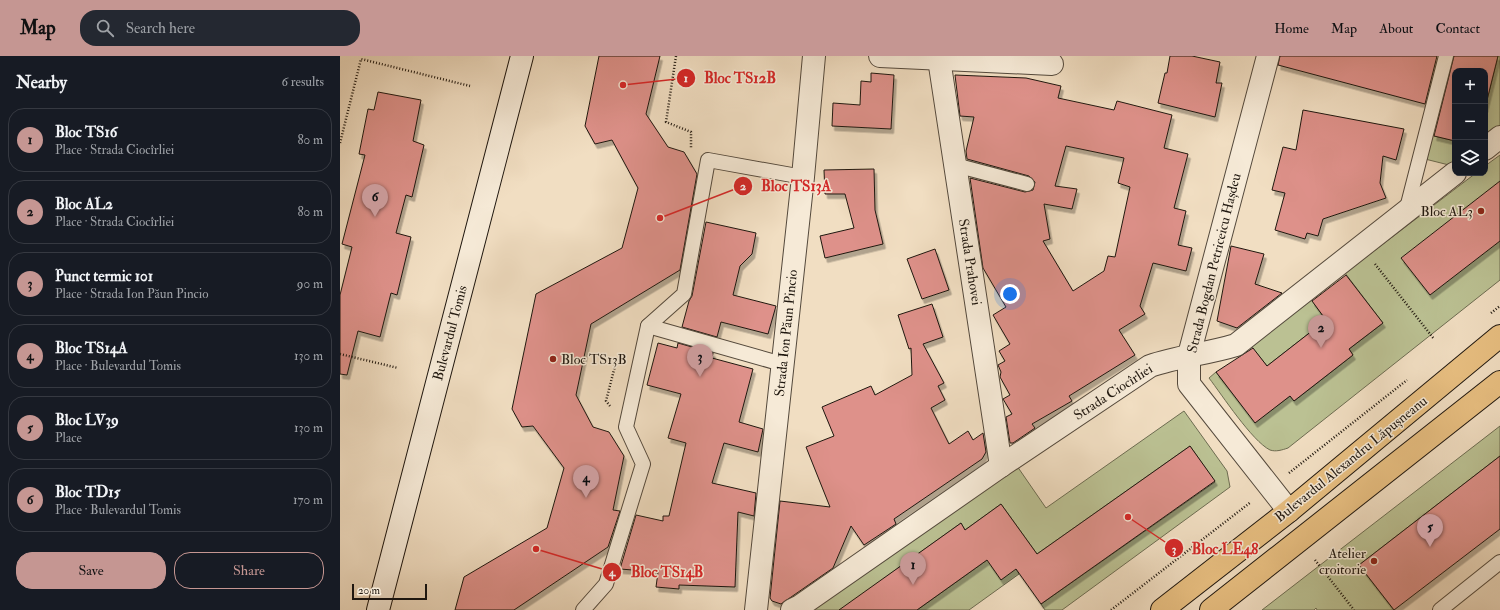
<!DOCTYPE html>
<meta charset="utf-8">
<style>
body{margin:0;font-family:"IM FELL Double Pica",serif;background:#242831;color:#f1f3f6}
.controls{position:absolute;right:12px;top:12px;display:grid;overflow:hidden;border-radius:8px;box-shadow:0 4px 16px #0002}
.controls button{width:36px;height:36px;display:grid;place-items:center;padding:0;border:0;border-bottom:1px solid #363941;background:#171b24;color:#f1f3f6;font:20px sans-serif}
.scale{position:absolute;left:12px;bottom:10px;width:75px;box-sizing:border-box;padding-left:4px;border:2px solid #1f170f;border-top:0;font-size:11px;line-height:14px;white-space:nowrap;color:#1f170f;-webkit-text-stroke:3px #f6ead7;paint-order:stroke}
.you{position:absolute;left:670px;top:238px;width:14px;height:14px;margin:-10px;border:3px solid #fff;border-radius:50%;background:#1a73e8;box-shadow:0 0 0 6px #1a73e833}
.badge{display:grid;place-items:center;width:26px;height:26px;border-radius:50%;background:#c59692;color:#111;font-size:13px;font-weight:700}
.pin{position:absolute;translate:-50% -33px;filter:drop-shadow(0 1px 2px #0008)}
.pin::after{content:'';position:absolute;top:21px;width:14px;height:12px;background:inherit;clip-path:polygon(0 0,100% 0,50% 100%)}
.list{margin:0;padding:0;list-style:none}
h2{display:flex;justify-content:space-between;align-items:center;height:52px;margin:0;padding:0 16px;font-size:17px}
h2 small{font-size:13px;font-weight:400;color:#9ea1a6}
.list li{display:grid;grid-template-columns:26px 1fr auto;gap:12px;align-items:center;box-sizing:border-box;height:64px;margin:0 8px 8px;padding:0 8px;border:1px solid #363941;border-radius:16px}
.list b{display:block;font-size:15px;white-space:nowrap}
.list p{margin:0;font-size:13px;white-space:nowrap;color:#9ea1a6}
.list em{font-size:13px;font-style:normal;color:#9ea1a6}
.actions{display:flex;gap:8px;padding:12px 16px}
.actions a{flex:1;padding:9px 0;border:1px solid #c59692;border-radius:16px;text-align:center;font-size:14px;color:#c59692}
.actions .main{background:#c59692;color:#111}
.icon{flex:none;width:22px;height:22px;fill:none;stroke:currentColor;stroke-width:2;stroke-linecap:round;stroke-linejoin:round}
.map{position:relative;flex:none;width:1160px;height:554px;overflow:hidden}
header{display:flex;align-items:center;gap:24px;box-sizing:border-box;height:56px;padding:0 20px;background:#c59692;color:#111}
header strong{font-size:19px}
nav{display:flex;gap:22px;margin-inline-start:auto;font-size:14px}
.search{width:280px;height:36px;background:#242831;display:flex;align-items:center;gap:10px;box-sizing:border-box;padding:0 14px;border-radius:16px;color:#9ea1a6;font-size:15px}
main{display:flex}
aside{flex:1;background:#171b24}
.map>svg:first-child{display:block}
.green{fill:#bbc193;stroke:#6d6c51}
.building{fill:#de918a;stroke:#1f170f;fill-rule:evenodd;filter:url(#shadow)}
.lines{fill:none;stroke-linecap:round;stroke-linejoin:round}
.service-casing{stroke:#54493c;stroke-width:16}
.minor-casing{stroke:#54493c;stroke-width:24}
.secondary-casing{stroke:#1f170f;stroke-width:24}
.primary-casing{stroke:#1f170f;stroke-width:24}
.path{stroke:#1f170f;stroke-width:2.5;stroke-dasharray:1 2;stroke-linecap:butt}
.service{stroke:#f6ead7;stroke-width:14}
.minor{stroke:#f6ead7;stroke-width:22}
.secondary{stroke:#f6ead7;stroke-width:22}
.primary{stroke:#e8bf81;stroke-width:22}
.poi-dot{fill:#8f2418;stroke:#f6ead7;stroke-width:1.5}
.labels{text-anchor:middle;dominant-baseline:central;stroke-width:3;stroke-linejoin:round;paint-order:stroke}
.poi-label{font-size:14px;fill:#1f170f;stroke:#f6ead7;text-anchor:end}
.street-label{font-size:14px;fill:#1f170f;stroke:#f6ead7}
.leader{fill:none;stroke:#d62828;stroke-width:1.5}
.callout-dot{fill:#d62828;stroke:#f6ead7;stroke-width:1.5}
.mark-label{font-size:12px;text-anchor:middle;font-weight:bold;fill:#fff}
.callout-label{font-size:15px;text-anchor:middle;font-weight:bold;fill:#d62828;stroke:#f6ead7;stroke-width:3;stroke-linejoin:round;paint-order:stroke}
</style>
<header>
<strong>Map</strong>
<div class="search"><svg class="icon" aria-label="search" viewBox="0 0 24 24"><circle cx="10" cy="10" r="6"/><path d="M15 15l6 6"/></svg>Search here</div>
<nav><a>Home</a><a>Map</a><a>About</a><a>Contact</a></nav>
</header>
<main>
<aside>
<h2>Nearby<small>6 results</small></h2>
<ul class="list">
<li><span class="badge">1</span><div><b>Bloc TS16</b><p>Place · Strada Ciocîrliei</p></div><em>80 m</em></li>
<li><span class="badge">2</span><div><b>Bloc AL2</b><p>Place · Strada Ciocîrliei</p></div><em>80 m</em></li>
<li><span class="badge">3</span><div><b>Punct termic 101</b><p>Place · Strada Ion Păun Pincio</p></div><em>90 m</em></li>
<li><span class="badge">4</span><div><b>Bloc TS14A</b><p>Place · Bulevardul Tomis</p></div><em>130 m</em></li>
<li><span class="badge">5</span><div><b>Bloc LV39</b><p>Place</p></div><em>130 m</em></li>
<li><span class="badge">6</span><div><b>Bloc TD15</b><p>Place · Bulevardul Tomis</p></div><em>170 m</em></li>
</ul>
<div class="actions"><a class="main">Save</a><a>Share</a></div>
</aside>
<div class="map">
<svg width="1160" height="554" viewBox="0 0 1160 554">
<defs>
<filter id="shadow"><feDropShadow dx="2.5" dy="4.5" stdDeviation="0" flood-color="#0004"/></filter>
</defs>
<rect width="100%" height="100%" fill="#f1dec2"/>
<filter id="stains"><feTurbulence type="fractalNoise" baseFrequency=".005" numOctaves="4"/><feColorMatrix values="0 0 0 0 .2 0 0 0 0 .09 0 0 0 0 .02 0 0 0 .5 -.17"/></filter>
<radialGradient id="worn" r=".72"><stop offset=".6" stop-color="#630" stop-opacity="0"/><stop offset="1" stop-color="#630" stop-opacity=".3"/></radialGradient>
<g class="green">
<polygon points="1158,0 1160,0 1160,70 1145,83 1145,52"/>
<polygon points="1091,79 1115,85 1115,109 1113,110 1085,103"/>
<path d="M 1160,99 L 1160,224 L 948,392 C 942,394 936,396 930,394 C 912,385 882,339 869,322 L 876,316 L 915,366 L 950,340 L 954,345 L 1013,299 L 1009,293 L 1043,267 L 1005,217 L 1136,117 L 1145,117 L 1145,110 Z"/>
<polygon points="971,243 986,264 927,310 911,290"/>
<polygon points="844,355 887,415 890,431 722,554 705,554 701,548 875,426 850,390 697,498 661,448 625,474 621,467 500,554 473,554 677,410 706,452"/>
<polygon points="1160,370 1160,400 1019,509 1054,554 977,554 976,552 974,554 922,554"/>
<polygon points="647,504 676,513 679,518 629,554 577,554"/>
</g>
<g class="building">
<polygon points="259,0 320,0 306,58 328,91 344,96 357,118 340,214 251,268 236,339 253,371 269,376 284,400 273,454 280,455 268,491 174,554 115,554 124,521 207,472 224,412 193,370 182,371 172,353 196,238 282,192 298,132 272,84 255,88 245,70"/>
<polygon points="830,0 852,0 880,6 876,27 882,27 875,61 818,47 825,17 827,17"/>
<polygon points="940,0 1097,0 1085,48 938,9"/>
<polygon points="1114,0 1158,0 1145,52 1145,15 1115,15 1115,85 1094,80"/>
<polygon points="531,17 554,19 551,73 492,70 493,47 520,49 521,25 531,26"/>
<path d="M 615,19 L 686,22 L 721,30 L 718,42 L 774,54 L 777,45 L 832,59 L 824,92 L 848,98 L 834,152 L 846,155 L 838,189 L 852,192 L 846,215 L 813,207 L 800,250 L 805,258 L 779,274 L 795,299 L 729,340 L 732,345 L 692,368 L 695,372 L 673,387 L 670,387 L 666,361 L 672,358 L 663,343 L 670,339 L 660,321 L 661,316 L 658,309 L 665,305 L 659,295 L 670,288 L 653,259 L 666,251 L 643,212 L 630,122 L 685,136 L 693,134 L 695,126 L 689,120 L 627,103 L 626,95 L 634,61 L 620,60 ZM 726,90 L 784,102 L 778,127 L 790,131 L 775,201 L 768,200 L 764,215 L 733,235 L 703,185 L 710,183 L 704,148 L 732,153 L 737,133 L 715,130 Z"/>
<polygon points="38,36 81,44 73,85 84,89 72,141 66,139 56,177 71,181 57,239 51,237 40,281 18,275 7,319 0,318 0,239 12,191 2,188 25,99 19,98 28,53 34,54"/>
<polygon points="963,54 1064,73 1056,104 1043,100 1040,127 1046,142 983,163 978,180 967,177 965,183 935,174 945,137 932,134 943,91 956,94"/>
<polygon points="534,113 535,154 543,188 485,202 480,180 514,172 505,138 485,138 484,114"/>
<polygon points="1160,125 1160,185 1090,239 1061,202"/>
<polygon points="366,166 416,177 412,198 400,210 393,239 436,250 428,278 381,266 377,281 342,271 349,245 352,240"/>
<polygon points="891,190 924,198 915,228 942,237 897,272 877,265"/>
<polygon points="595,193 609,234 582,243 567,203"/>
<polygon points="1006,219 1043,267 1009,293 1013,299 954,345 950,340 915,367 876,316 913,292 927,310 986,264 972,245"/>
<polygon points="592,248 603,281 583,288 604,327 598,330 605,344 591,352 609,388 628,375 633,384 643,377 646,396 642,403 554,463 556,468 524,489 511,470 493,512 441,548 432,545 430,542 440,445 490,451 466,391 494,380 482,351 531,330 535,339 572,319 571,292 569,293 558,259"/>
<polygon points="318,287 337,292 338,287 373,297 372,302 413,313 399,366 423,373 418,396 384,387 372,427 416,437 414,460 398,456 395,531 339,529 339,533 316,531 318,516 280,513 296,459 323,465 323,460 329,460 346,387 328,382 341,338 307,329"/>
<polygon points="850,390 875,425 701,548 676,513 661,524 647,504 577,554 499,554 621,467 625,474 661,448 697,498"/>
<polygon points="1160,400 1160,473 1054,554 1019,509"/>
</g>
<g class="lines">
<g class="service-casing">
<g id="service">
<polyline points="615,109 687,128"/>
<polyline points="1066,156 1106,0"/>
<polyline points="308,270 442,308"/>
<polyline points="243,554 266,528 303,408 286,371 308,270 344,238 368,104 463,121"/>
<polyline points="1100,554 1160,506"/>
</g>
</g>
<g class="minor-casing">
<g id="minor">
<polyline points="540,0 712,8"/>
<polyline points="928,0 849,299 849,328 949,455"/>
<polyline points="599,3 661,410"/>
<polyline points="1145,93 1160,81"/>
<polyline points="416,554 463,121 474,0"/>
<path d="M 452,554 L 460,550 L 661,410 L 810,310 C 838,300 867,298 896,289 L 1115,117"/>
</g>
</g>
<g class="secondary-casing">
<polyline id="secondary" points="38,554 182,0"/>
</g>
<g class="primary-casing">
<g id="primary">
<polyline points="822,554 949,455 1160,280"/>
<polyline points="871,554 1160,326"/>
</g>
</g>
<g class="path">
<polyline points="336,0 326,66 351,76 351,93"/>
<polyline points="0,87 21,3 130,30"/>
<polyline points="1035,208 1094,283"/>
<polyline points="1151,257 1160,250"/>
<polyline points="0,298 58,312"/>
<polyline points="270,350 266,345 276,306"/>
<polyline points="949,417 1067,324"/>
<polyline points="975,504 1014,554"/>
<polyline points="771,554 911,446"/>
</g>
<use href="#service" class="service"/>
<use href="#minor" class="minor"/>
<use href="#secondary" class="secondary"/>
<use href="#primary" class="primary"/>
</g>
<g class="poi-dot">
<circle cx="1141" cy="155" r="4"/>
<circle cx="213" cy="303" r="4"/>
<circle cx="1034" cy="505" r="4"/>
</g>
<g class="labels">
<g class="poi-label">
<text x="1133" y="155">Bloc AL3</text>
<text x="221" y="303" text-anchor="start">Bloc TS13B</text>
<text x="1026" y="497">Atelier<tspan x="1026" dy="16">croitorie</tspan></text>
</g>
<g class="street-label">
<text transform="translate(630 206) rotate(81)">Strada Prahovei</text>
<text transform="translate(874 207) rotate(-76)">Strada Bogdan Petriceicu Hașdeu</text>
<text transform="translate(110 277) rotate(-75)">Bulevardul Tomis</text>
<text transform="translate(446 277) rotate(-84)">Strada Ion Păun Pincio</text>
<text transform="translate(773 336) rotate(-33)">Strada Ciocîrliei</text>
<text transform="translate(1011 403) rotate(-39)">Bulevardul Alexandru Lăpușneanu</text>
</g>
</g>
<path class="leader" d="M283 29L346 22M320 162L403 130M788 461L834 492M196 493L272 516"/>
<g class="callout-dot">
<circle cx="283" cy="29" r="4"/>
<circle cx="320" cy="162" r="4"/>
<circle cx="788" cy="461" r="4"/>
<circle cx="196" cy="493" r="4"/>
<circle cx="346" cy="22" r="10"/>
<circle cx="403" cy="130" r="10"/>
<circle cx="834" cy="492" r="10"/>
<circle cx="272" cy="516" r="10"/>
</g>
<g class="mark-label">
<text x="346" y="26">1</text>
<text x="403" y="134">2</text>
<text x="834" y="497">3</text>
<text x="272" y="520">4</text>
</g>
<g class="callout-label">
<text x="400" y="27">Bloc TS12B</text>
<text x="456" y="135">Bloc TS13A</text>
<text x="885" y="498">Bloc LE48</text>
<text x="327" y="521">Bloc TS14B</text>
</g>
<rect width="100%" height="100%" filter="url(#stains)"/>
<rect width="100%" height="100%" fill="url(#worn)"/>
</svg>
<div class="controls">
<button>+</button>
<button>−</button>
<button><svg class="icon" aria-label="layers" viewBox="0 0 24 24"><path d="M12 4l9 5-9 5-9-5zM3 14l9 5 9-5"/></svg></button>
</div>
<div class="scale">20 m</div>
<div class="you"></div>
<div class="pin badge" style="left:573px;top:529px">1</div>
<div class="pin badge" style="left:981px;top:292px">2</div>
<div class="pin badge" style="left:360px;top:321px">3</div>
<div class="pin badge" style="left:246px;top:442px">4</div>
<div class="pin badge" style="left:1090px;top:491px">5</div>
<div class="pin badge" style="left:35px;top:161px">6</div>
</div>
</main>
